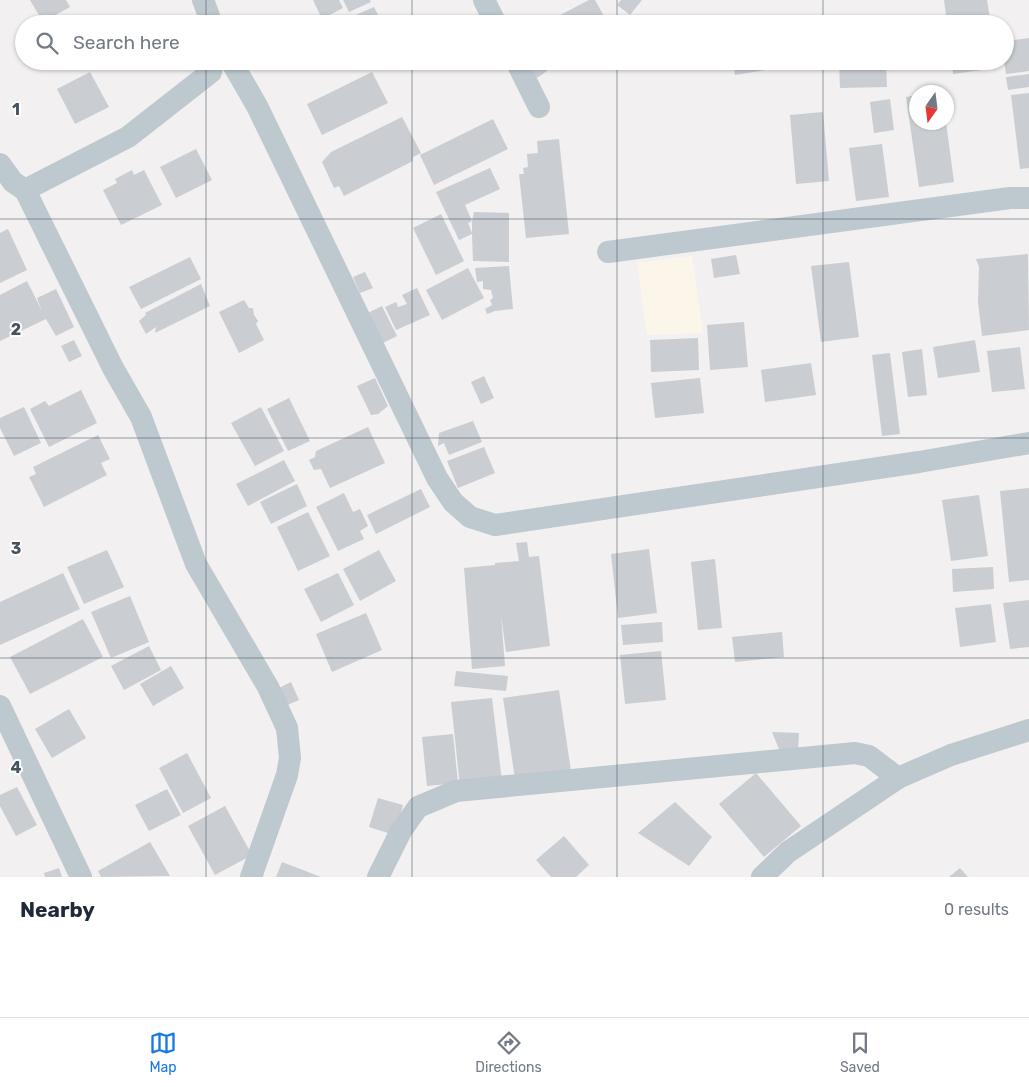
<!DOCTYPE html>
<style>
body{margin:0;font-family:Rubik,sans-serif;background:#f6f6f7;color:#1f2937}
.compass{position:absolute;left:909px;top:85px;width:45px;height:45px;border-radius:50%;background:#fff;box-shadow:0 1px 4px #0004;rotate:194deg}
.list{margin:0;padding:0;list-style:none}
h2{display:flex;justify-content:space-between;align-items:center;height:65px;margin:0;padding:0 20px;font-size:21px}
h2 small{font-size:16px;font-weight:400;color:#747a83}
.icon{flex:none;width:28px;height:28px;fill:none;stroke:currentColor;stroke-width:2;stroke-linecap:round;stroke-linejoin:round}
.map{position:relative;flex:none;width:1029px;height:877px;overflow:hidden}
.search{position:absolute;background:#fff;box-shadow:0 1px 4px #0004;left:15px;right:15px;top:15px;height:55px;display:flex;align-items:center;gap:12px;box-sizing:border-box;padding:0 18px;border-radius:28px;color:#747a83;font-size:19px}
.sheet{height:140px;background:#fff}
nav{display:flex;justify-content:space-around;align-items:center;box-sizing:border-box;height:70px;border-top:1px solid #e0e1e3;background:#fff;font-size:14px;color:#747a83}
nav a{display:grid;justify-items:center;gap:2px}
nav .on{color:#1779e5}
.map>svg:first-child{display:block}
.commercial{fill:#fcf6ea}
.building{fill:#cacdd2}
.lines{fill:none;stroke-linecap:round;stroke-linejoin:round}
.minor{stroke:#bdc8cf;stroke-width:22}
.grid{fill:none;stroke:#47545e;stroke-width:1;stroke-opacity:0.55}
.grid-label{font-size:16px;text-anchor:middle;font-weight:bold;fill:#47545e;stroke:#fff;stroke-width:4;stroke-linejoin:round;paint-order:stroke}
</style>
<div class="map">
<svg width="1029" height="877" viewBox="0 0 1029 877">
<rect width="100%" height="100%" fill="#f2f0f0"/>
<polygon class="commercial" points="692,256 703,333 647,335 637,263"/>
<g class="building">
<polygon points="30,0 66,0 70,7 43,22"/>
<polygon points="313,0 339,0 343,8 322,19"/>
<polygon points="343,0 370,0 371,2 349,12"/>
<polygon points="589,0 595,0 606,20 599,24 543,24"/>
<polygon points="621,0 642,0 630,15 617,5"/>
<polygon points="944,0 987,0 991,24 947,24"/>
<polygon points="374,7 383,24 354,24 351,17"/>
<polygon points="427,15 432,24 409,24"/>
<polygon points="764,16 765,24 728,24 727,21"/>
<polygon points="1029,38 1029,71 1006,74 1004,61 1005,41"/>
<polygon points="540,61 546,61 551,68 537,78 530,68"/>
<polygon points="733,61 771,61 772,69 735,75"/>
<polygon points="839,61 886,61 887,87 840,88"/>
<polygon points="952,61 996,61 996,68 953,74"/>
<polygon points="90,72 109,107 75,124 57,89"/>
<polygon points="372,72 388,103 322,135 307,104"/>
<polygon points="1029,74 1029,87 1008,90 1006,77"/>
<polygon points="1029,93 1029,168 1020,169 1011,95"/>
<polygon points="916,95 916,122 946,122 954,182 919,187 906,97"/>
<polygon points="890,99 894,130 874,133 870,102"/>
<polygon points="823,112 829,181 796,184 790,115"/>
<polygon points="402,117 421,153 413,157 413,161 344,196 339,186 334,188 322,162 331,152"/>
<polygon points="493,119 508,149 434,185 420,155"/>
<polygon points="559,139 569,234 526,238 519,174 524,174 523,168 528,167 527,154 538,153 537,141"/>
<polygon points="882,144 889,197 856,201 849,148"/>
<polygon points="196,149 212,180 176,198 160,167"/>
<polygon points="490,168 500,189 465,205 472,221 468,223 472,233 472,221 474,212 509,213 509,262 473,261 472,234 459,240 436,192"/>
<polygon points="132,170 134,175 144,170 162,205 121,225 103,190 117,183 115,179"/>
<polygon points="441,214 464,261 436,275 413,228"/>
<polygon points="8,229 27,270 0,283 0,233"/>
<polygon points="1028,254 1029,330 982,336 978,302 979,267 976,259"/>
<polygon points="736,255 740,274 714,278 711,259"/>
<polygon points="190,257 201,279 141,309 129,287"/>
<polygon points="849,262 859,337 821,342 811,266"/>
<polygon points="509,266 513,309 495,311 487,314 485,309 492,305 490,300 493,298 491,290 483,289 483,281 477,282 475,268"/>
<polygon points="468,268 484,298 442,320 426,290"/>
<polygon points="365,272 373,288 360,293 353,277"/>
<polygon points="27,281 42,311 37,298 56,289 74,327 56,336 46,319 0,341 0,295"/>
<polygon points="201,284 210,306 155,333 156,327 146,334 139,321 146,315 145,313"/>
<polygon points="417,288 430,315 396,330 385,307 396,302 398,307 407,304 402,295"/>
<polygon points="244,300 249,308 253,308 254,315 258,321 256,324 264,340 239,353 219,312"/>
<polygon points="382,306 397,336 383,343 368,313"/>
<polygon points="744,322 748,367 710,370 707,325"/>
<polygon points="698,338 699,370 651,372 650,340"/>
<polygon points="74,340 82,356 69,362 61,346"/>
<polygon points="975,340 980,372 938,378 933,347"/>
<polygon points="1020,347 1025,389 992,392 987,351"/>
<polygon points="922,349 927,395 908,397 902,352"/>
<polygon points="890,353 900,434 882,436 872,355"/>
<polygon points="811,363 816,395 765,402 761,370"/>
<polygon points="484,376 494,398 481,404 471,382"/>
<polygon points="375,378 388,406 378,414 371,415 357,386"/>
<polygon points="700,378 704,413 655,418 651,383"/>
<polygon points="81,390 97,423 49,447 30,409 45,401 49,406"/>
<polygon points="289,398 310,441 288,451 267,409"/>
<polygon points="24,407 41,443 14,456 0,428 0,418"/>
<polygon points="261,407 284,451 255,466 231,423"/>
<polygon points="473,421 482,442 449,455 444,443 438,446 439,433"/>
<polygon points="368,427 385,463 330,488 321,469 314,470 309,460 315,457 316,451"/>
<polygon points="98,435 110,459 101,463 107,475 44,507 29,477 36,474 33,467"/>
<polygon points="484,447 495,473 458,488 447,461"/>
<polygon points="284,460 295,481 248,506 236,484"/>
<polygon points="297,484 307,506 271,524 260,502"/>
<polygon points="1029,488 1029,580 1009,582 1000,491"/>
<polygon points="421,489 430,507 376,534 367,515"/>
<polygon points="344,493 353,512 360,509 368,526 360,531 364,539 338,551 316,507"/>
<polygon points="979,495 988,556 951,561 942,500"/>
<polygon points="308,512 330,556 298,571 277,527"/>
<polygon points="527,542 529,557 539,556 550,646 506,652 501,615 505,666 472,669 464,568 495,565 495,563 519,561 516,543"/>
<polygon points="649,549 657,613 618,618 611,554"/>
<polygon points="107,550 124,587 84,604 67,567"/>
<polygon points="379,550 396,581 360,601 343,569"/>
<polygon points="715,559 722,628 698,630 691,562"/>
<polygon points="993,567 994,589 953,592 952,569"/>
<polygon points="63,573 80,609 0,645 0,602"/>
<polygon points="338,573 354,605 321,622 304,589"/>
<polygon points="130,596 149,642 111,658 91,612"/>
<polygon points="1029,600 1029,647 1010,649 1003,603"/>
<polygon points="991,604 996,642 960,647 955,608"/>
<polygon points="366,613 382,650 332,672 316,634"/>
<polygon points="83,619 103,657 30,694 10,657"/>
<polygon points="662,622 663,642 623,645 621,625"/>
<polygon points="782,632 784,657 735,662 732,637"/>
<polygon points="149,646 161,670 124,690 111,666"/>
<polygon points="661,651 666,700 625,704 620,655"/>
<polygon points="171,666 184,688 153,706 140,684"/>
<polygon points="456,671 508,676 506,691 454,686"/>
<polygon points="291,682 299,700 283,707 275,690"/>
<polygon points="559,690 571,771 515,779 503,698"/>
<polygon points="492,698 502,781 460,786 451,702"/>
<polygon points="69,709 86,738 52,758 35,729"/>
<polygon points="772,732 799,733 798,751 779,749"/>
<polygon points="453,734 458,783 427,786 422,737"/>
<polygon points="187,753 211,798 183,813 159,768"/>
<polygon points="756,773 801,826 764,857 719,804"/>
<polygon points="17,787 37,825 16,836 0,806 0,795"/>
<polygon points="167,789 181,815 149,831 135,805"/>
<polygon points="378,798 403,805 394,835 369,827"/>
<polygon points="675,802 712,837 689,866 638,833"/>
<polygon points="225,806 252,855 215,875 188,826"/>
<polygon points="564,836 589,865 576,877 551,877 536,860"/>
<polygon points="150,842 170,876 101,877 98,871"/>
<polygon points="282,862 321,877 276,877"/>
<polygon points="59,868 62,877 45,877 44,873"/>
<polygon points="960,868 968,877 949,877"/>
</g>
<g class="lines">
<g class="minor">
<polyline points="203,0 212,24"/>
<polyline points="484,0 496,24"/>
<polyline points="231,61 257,106 437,478 453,502 470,517 495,525 919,462 1029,443"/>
<polyline points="516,61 539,107"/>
<polyline points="0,164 13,182 25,190 113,368 141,417 196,564 268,687 287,728 290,758 287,775 251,877"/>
<polyline points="25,190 128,137 211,72 213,61"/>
<polyline points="608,252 1010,198 1029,198"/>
<polyline points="0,706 81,877"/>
<polyline points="378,877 401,831 418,807 456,791 855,753 869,756 898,778"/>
<polyline points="762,877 788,852 898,778 951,755 1029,730"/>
</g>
</g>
<path class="grid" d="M 206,0 L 206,24M 412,0 L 412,24M 617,0 L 617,24M 823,0 L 823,24M 206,61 L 206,877M 412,61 L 412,877M 617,61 L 617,877M 823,61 L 823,877M 0,219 L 1029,219M 0,438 L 1029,438M 0,658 L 1029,658"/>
<g class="grid-label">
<text x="16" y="115">1</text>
<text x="16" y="335">2</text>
<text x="16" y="554">3</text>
<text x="16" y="773">4</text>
</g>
</svg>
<svg class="compass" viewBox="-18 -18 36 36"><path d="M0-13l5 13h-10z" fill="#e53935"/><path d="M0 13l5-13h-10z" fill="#747a83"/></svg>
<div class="search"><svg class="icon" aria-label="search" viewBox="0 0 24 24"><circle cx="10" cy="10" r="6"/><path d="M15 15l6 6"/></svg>Search here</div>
</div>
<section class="sheet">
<h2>Nearby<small>0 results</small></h2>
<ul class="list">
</ul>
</section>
<nav>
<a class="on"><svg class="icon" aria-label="map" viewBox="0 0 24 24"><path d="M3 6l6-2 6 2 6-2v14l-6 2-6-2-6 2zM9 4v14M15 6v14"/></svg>Map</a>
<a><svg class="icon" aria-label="directions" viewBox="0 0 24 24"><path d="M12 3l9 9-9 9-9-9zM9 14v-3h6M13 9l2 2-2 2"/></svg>Directions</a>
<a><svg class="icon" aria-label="saved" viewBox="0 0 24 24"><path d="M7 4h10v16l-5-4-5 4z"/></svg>Saved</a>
</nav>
